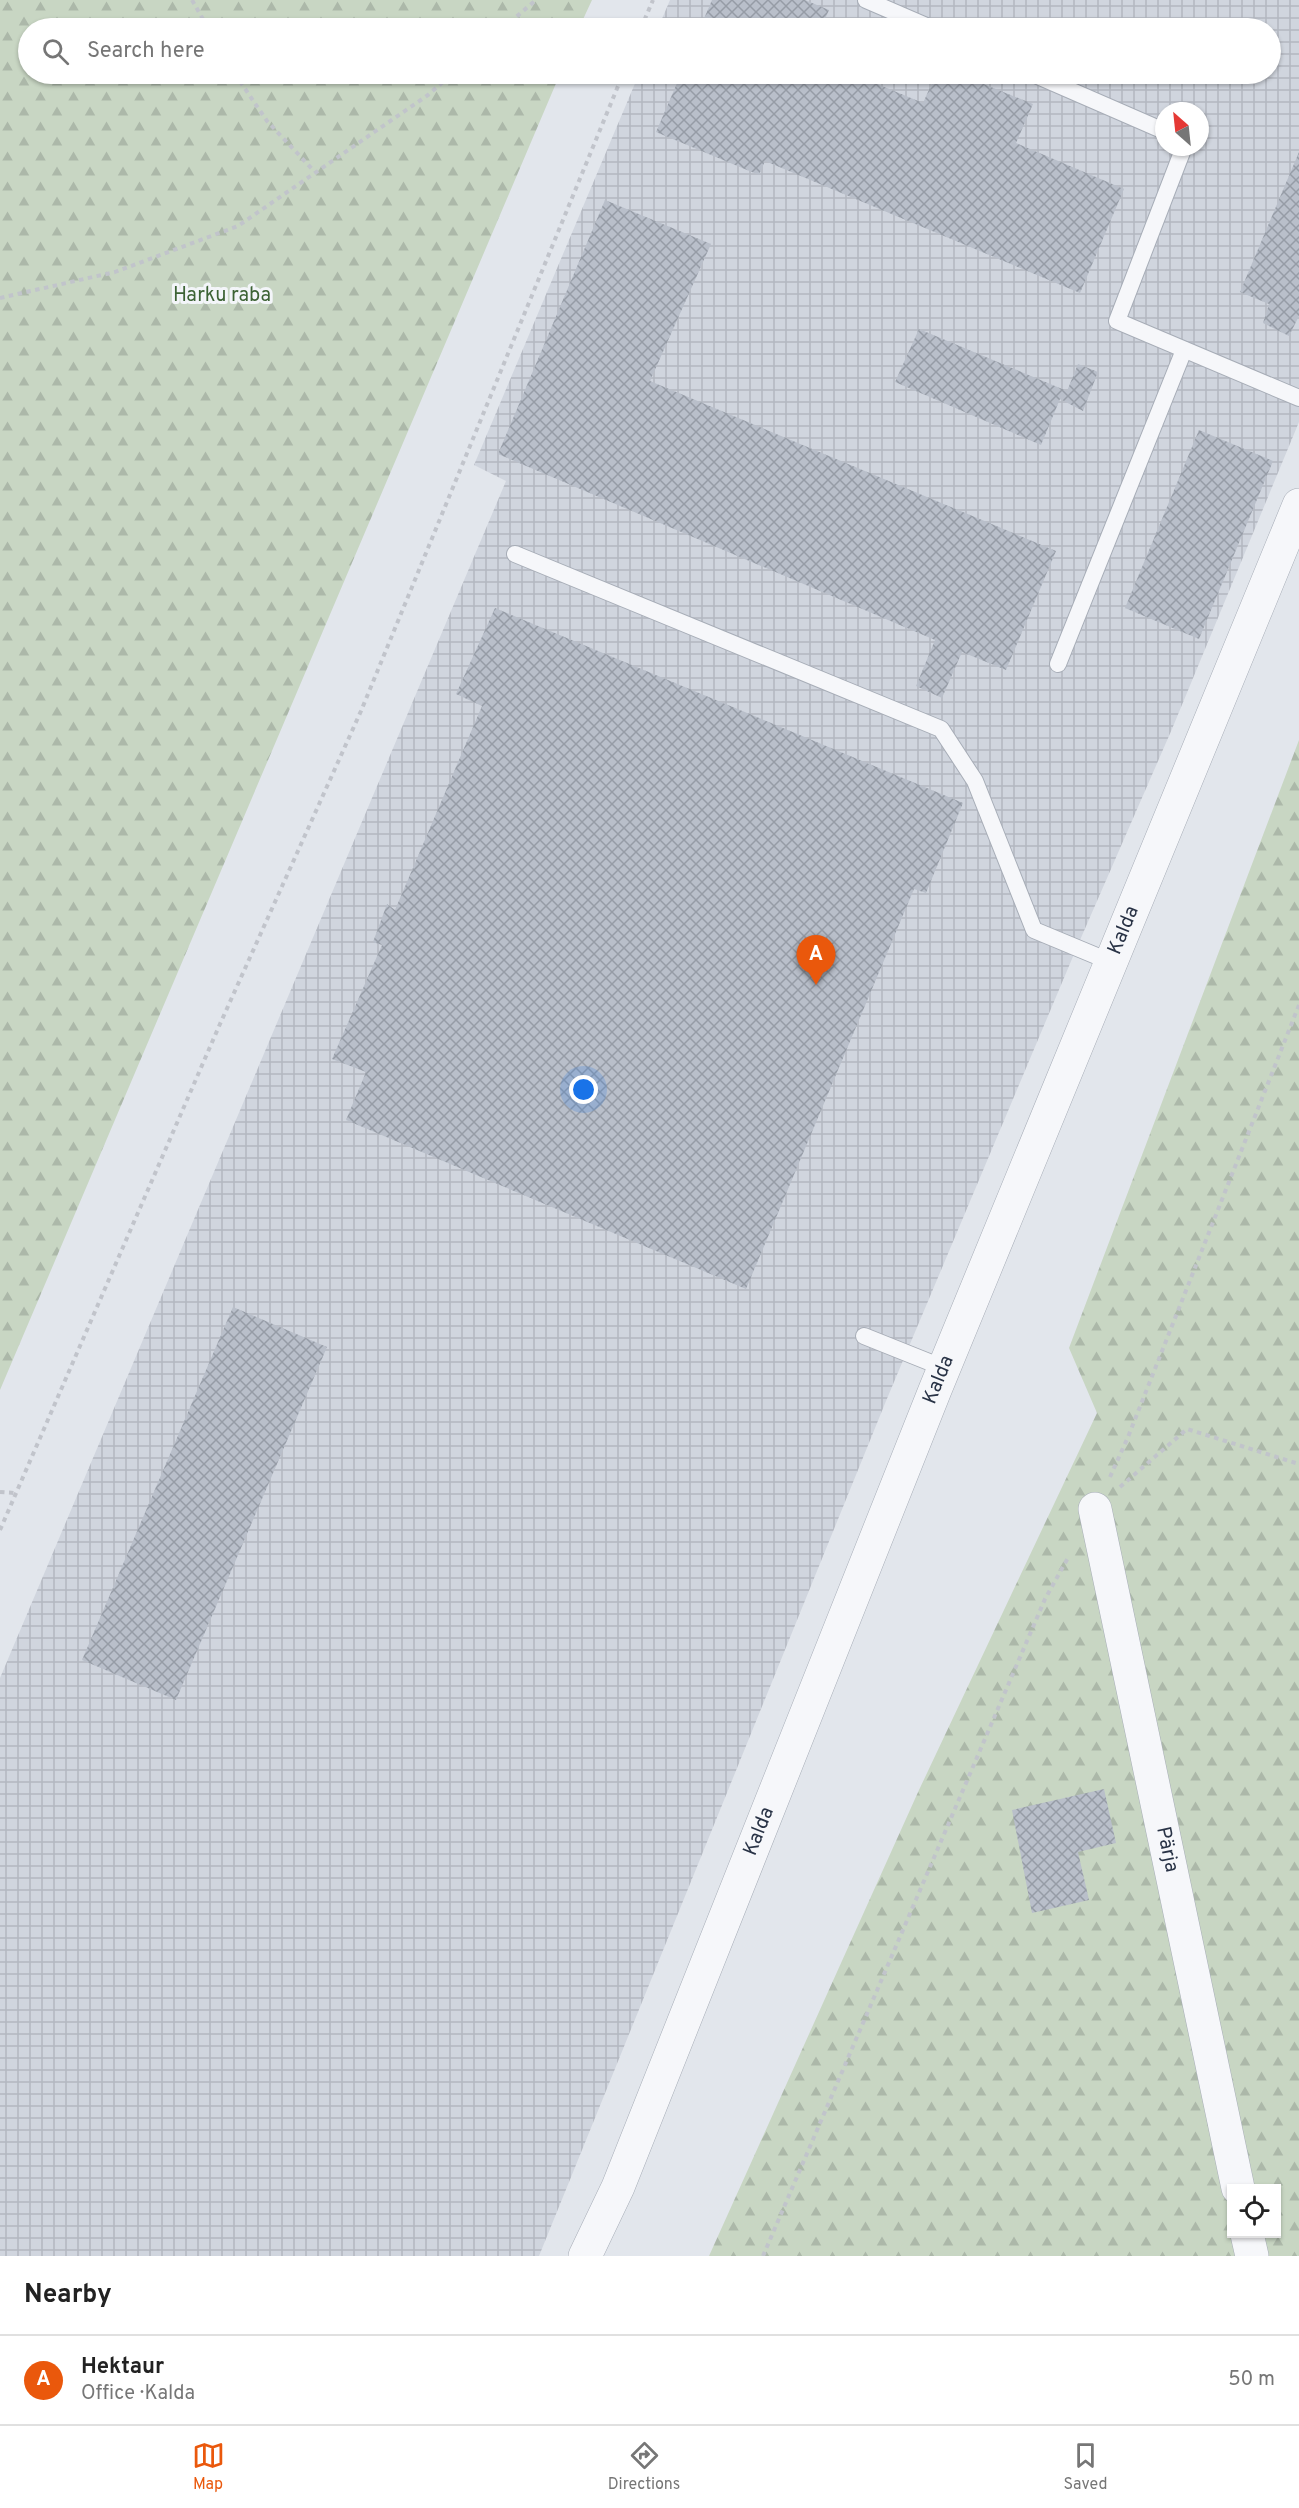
<!DOCTYPE html>
<meta charset="utf-8">
<style>
body{margin:0;font-family:Overpass,sans-serif;background:#f2f2f2;color:#222}
.controls{position:absolute;right:18px;bottom:18px;display:grid;overflow:hidden;border-radius:0px;box-shadow:0 2px 4px #0004}
.controls button{width:54px;height:54px;display:grid;place-items:center;padding:0;border:0;border-bottom:2px solid #e0e0e0;background:#fff;color:#222;font:30px sans-serif}
.compass{position:absolute;left:1155px;top:102px;width:54px;height:54px;border-radius:50%;background:#fff;box-shadow:0 2px 4px #0004;rotate:333deg}
.you{position:absolute;left:584px;top:1090px;width:21px;height:21px;margin:-15px;border:4px solid #fff;border-radius:50%;background:#1a73e8;box-shadow:0 0 0 9px #1a73e833}
.badge{display:grid;place-items:center;width:39px;height:39px;border-radius:50%;background:#ea580c;color:#fff;font-size:20px;font-weight:700}
.pin{position:absolute;translate:-50% -50px;filter:drop-shadow(0 2px 3px #0008)}
.pin::after{content:'';position:absolute;top:32px;width:21px;height:18px;background:inherit;clip-path:polygon(0 0,100% 0,50% 100%)}
.list{margin:0;padding:0;list-style:none}
h2{display:flex;justify-content:space-between;align-items:center;height:78px;margin:0;padding:0 24px;font-size:26px}
h2 small{font-size:20px;font-weight:400;color:#767676}
.list li{display:grid;grid-template-columns:39px 1fr auto;gap:18px;align-items:center;box-sizing:border-box;height:90px;padding:0 24px;border-top:2px solid #e0e0e0}
.list b{display:block;font-size:22px;white-space:nowrap}
.list p{margin:0;font-size:20px;white-space:nowrap;color:#767676}
.list em{font-size:20px;font-style:normal;color:#767676}
.icon{flex:none;width:33px;height:33px;fill:none;stroke:currentColor;stroke-width:2;stroke-linecap:round;stroke-linejoin:round}
.map{position:relative;flex:none;width:1299px;height:2256px;overflow:hidden}
.search{position:absolute;background:#fff;box-shadow:0 2px 4px #0004;left:18px;right:18px;top:18px;height:66px;display:flex;align-items:center;gap:15px;box-sizing:border-box;padding:0 21px;border-radius:33px;color:#767676;font-size:22px}
.sheet{height:168px;background:#fff}
nav{display:flex;justify-content:space-around;align-items:center;box-sizing:border-box;height:84px;border-top:2px solid #e0e0e0;background:#fff;font-size:16px;color:#767676}
nav a{display:grid;justify-items:center;gap:3px}
nav .on{color:#ea580c}
.map>svg:first-child{display:block}
.industrial{fill:url(#industrial-grid);fill-rule:evenodd}
.forest{fill:url(#forest-firs);fill-rule:evenodd}
.building{fill:url(#building-cross-hatch)}
.lines{fill:none;stroke-linecap:round;stroke-linejoin:round}
.service-casing{stroke:#a7adb7;stroke-width:18}
.minor-casing{stroke:#a7adb7;stroke-width:34}
.path{stroke:#c1c4cb;stroke-width:4;stroke-dasharray:4.5 4.5;stroke-linecap:butt}
.service{stroke:#f6f7fa;stroke-width:16}
.minor{stroke:#f6f7fa;stroke-width:33}
.labels{text-anchor:middle;dominant-baseline:central;stroke-width:6;stroke-linejoin:round;paint-order:stroke}
.park-label{font-size:20px;fill:#3d6335;stroke:#f3f5f9}
.street-label{font-size:20px;fill:#293346;stroke:#f3f5f9}
</style>
<div class="map">
<svg width="1299" height="2256" viewBox="0 0 1299 2256">
<defs>
<pattern id="industrial-grid" width="8" height="8" patternUnits="userSpaceOnUse" patternTransform="scale(1.5)"><rect width="8" height="8" fill="#d0d5de"/><path d="M0 4h8M4 0v8" fill="none" stroke="#b3b7c0"/></pattern>
<pattern id="forest-firs" width="22" height="20" patternUnits="userSpaceOnUse" patternTransform="scale(1.5)"><rect width="22" height="20" fill="#c8d6c3"/><path d="M5 1l3.5 6h-7zM16 11l3.5 6h-7z" fill="#acb8a9"/></pattern>
<pattern id="building-cross-hatch" width="8" height="8" patternUnits="userSpaceOnUse" patternTransform="scale(1.5)"><rect width="8" height="8" fill="#b9bfca"/><path d="M0 0l8 8M0 8l8-8" fill="none" stroke="#969ca6"/></pattern>
</defs>
<rect width="100%" height="100%" fill="#e2e6ec"/>
<path class="industrial" d="M 670,0 L 1299,0 L 1299,422 L 1172,729 L 1077,947 L 886,1401 L 539,2256 L 0,2256 L 0,1678 L 506,481 L 474,465 L 639,74 L 1270,74 L 1270,28 L 658,28 ZM 1164,111 L 1200,111 L 1200,147 L 1164,147 Z"/>
<g class="forest">
<polygon points="0,0 592,0 579,28 28,28 28,74 560,74 0,1390"/>
<path d="M 1299,740 L 1299,2256 L 709,2256 L 919,1790 L 1097,1413 L 1069,1348 ZM 1232,2188 L 1276,2188 L 1276,2234 L 1232,2234 Z"/>
</g>
<g class="building">
<polygon points="712,0 805,0 829,10 821,28 700,28"/>
<polygon points="681,74 853,74 923,103 936,74 959,74 1033,104 1016,143 1124,189 1080,293 765,161 759,175 656,132"/>
<polygon points="1299,152 1299,316 1289,336 1263,323 1269,304 1240,292"/>
<polygon points="605,200 711,244 650,381 1056,551 1006,670 962,652 942,698 916,686 935,640 498,454"/>
<polygon points="919,329 1067,391 1078,364 1098,372 1083,411 1060,399 1041,445 895,382"/>
<polygon points="1199,430 1273,461 1199,639 1125,608"/>
<polygon points="495,608 963,803 926,893 914,889 746,1289 346,1120 366,1072 332,1059 382,945 373,942 387,904 395,910 482,706 456,694"/>
<polygon points="233,1307 327,1347 176,1700 82,1660"/>
<polygon points="1104,1789 1116,1843 1078,1852 1089,1900 1032,1913 1012,1810"/>
</g>
<g class="lines">
<g class="service-casing">
<g id="service">
<polyline points="866,0 931,28"/>
<polyline points="1033,74 1164,131"/>
<polyline points="1184,147 1117,321 1299,398"/>
<polyline points="515,554 941,729 975,781 1034,930 1111,962"/>
<polyline points="1058,664 1184,350"/>
<polyline points="864,1336 944,1368"/>
</g>
</g>
<g class="minor-casing">
<g id="minor">
<path id="s1" d="M 1095,1509 L 1238,2188"/>
<polyline points="1247,2234 1252,2256"/>
<path id="s2" d="M 585,2256 L 618,2187 L 935,1390 L 1299,505"/>
</g>
</g>
<g class="path">
<polyline points="192,0 208,28"/>
<polyline points="503,28 536,0"/>
<polyline points="641,28 653,0"/>
<polyline points="235,74 267,121 314,171"/>
<polyline points="0,298 115,272 238,226 428,95 452,74"/>
<polyline points="1110,1477 1128,1437 1299,1005"/>
<polyline points="1120,1487 1187,1429 1299,1464"/>
<polyline points="0,1492 15,1493"/>
<polyline points="0,1530 220,1024 361,711 623,74"/>
<polyline points="763,2256 1045,1599 1069,1556"/>
</g>
<use href="#service" class="service"/>
<use href="#minor" class="minor"/>
</g>
<g class="labels">
<g class="park-label">
<text x="222" y="296">Harku raba</text>
</g>
<g class="street-label">
<text stroke="none"><textPath href="#s2" startOffset="1431">Kalda</textPath></text>
<text stroke="none"><textPath href="#s2" startOffset="945">Kalda</textPath></text>
<text stroke="none"><textPath href="#s2" startOffset="459">Kalda</textPath></text>
<text stroke="none"><textPath href="#s1" startOffset="348">Pärja</textPath></text>
</g>
</g>
</svg>
<div class="controls">
<button><svg class="icon" aria-label="locate" viewBox="0 0 24 24"><circle cx="12" cy="12" r="6"/><path d="M12 2v4M12 18v4M2 12h4M18 12h4"/></svg></button>
</div>
<svg class="compass" viewBox="-18 -18 36 36"><path d="M0-13l5 13h-10z" fill="#e53935"/><path d="M0 13l5-13h-10z" fill="#767676"/></svg>
<div class="you"></div>
<div class="pin badge" style="left:816px;top:985px">A</div>
<div class="search"><svg class="icon" aria-label="search" viewBox="0 0 24 24"><circle cx="10" cy="10" r="6"/><path d="M15 15l6 6"/></svg>Search here</div>
</div>
<section class="sheet">
<h2>Nearby<small></small></h2>
<ul class="list">
<li><span class="badge">A</span><div><b>Hektaur</b><p>Office · Kalda</p></div><em>50 m</em></li>
</ul>
</section>
<nav>
<a class="on"><svg class="icon" aria-label="map" viewBox="0 0 24 24"><path d="M3 6l6-2 6 2 6-2v14l-6 2-6-2-6 2zM9 4v14M15 6v14"/></svg>Map</a>
<a><svg class="icon" aria-label="directions" viewBox="0 0 24 24"><path d="M12 3l9 9-9 9-9-9zM9 14v-3h6M13 9l2 2-2 2"/></svg>Directions</a>
<a><svg class="icon" aria-label="saved" viewBox="0 0 24 24"><path d="M7 4h10v16l-5-4-5 4z"/></svg>Saved</a>
</nav>
